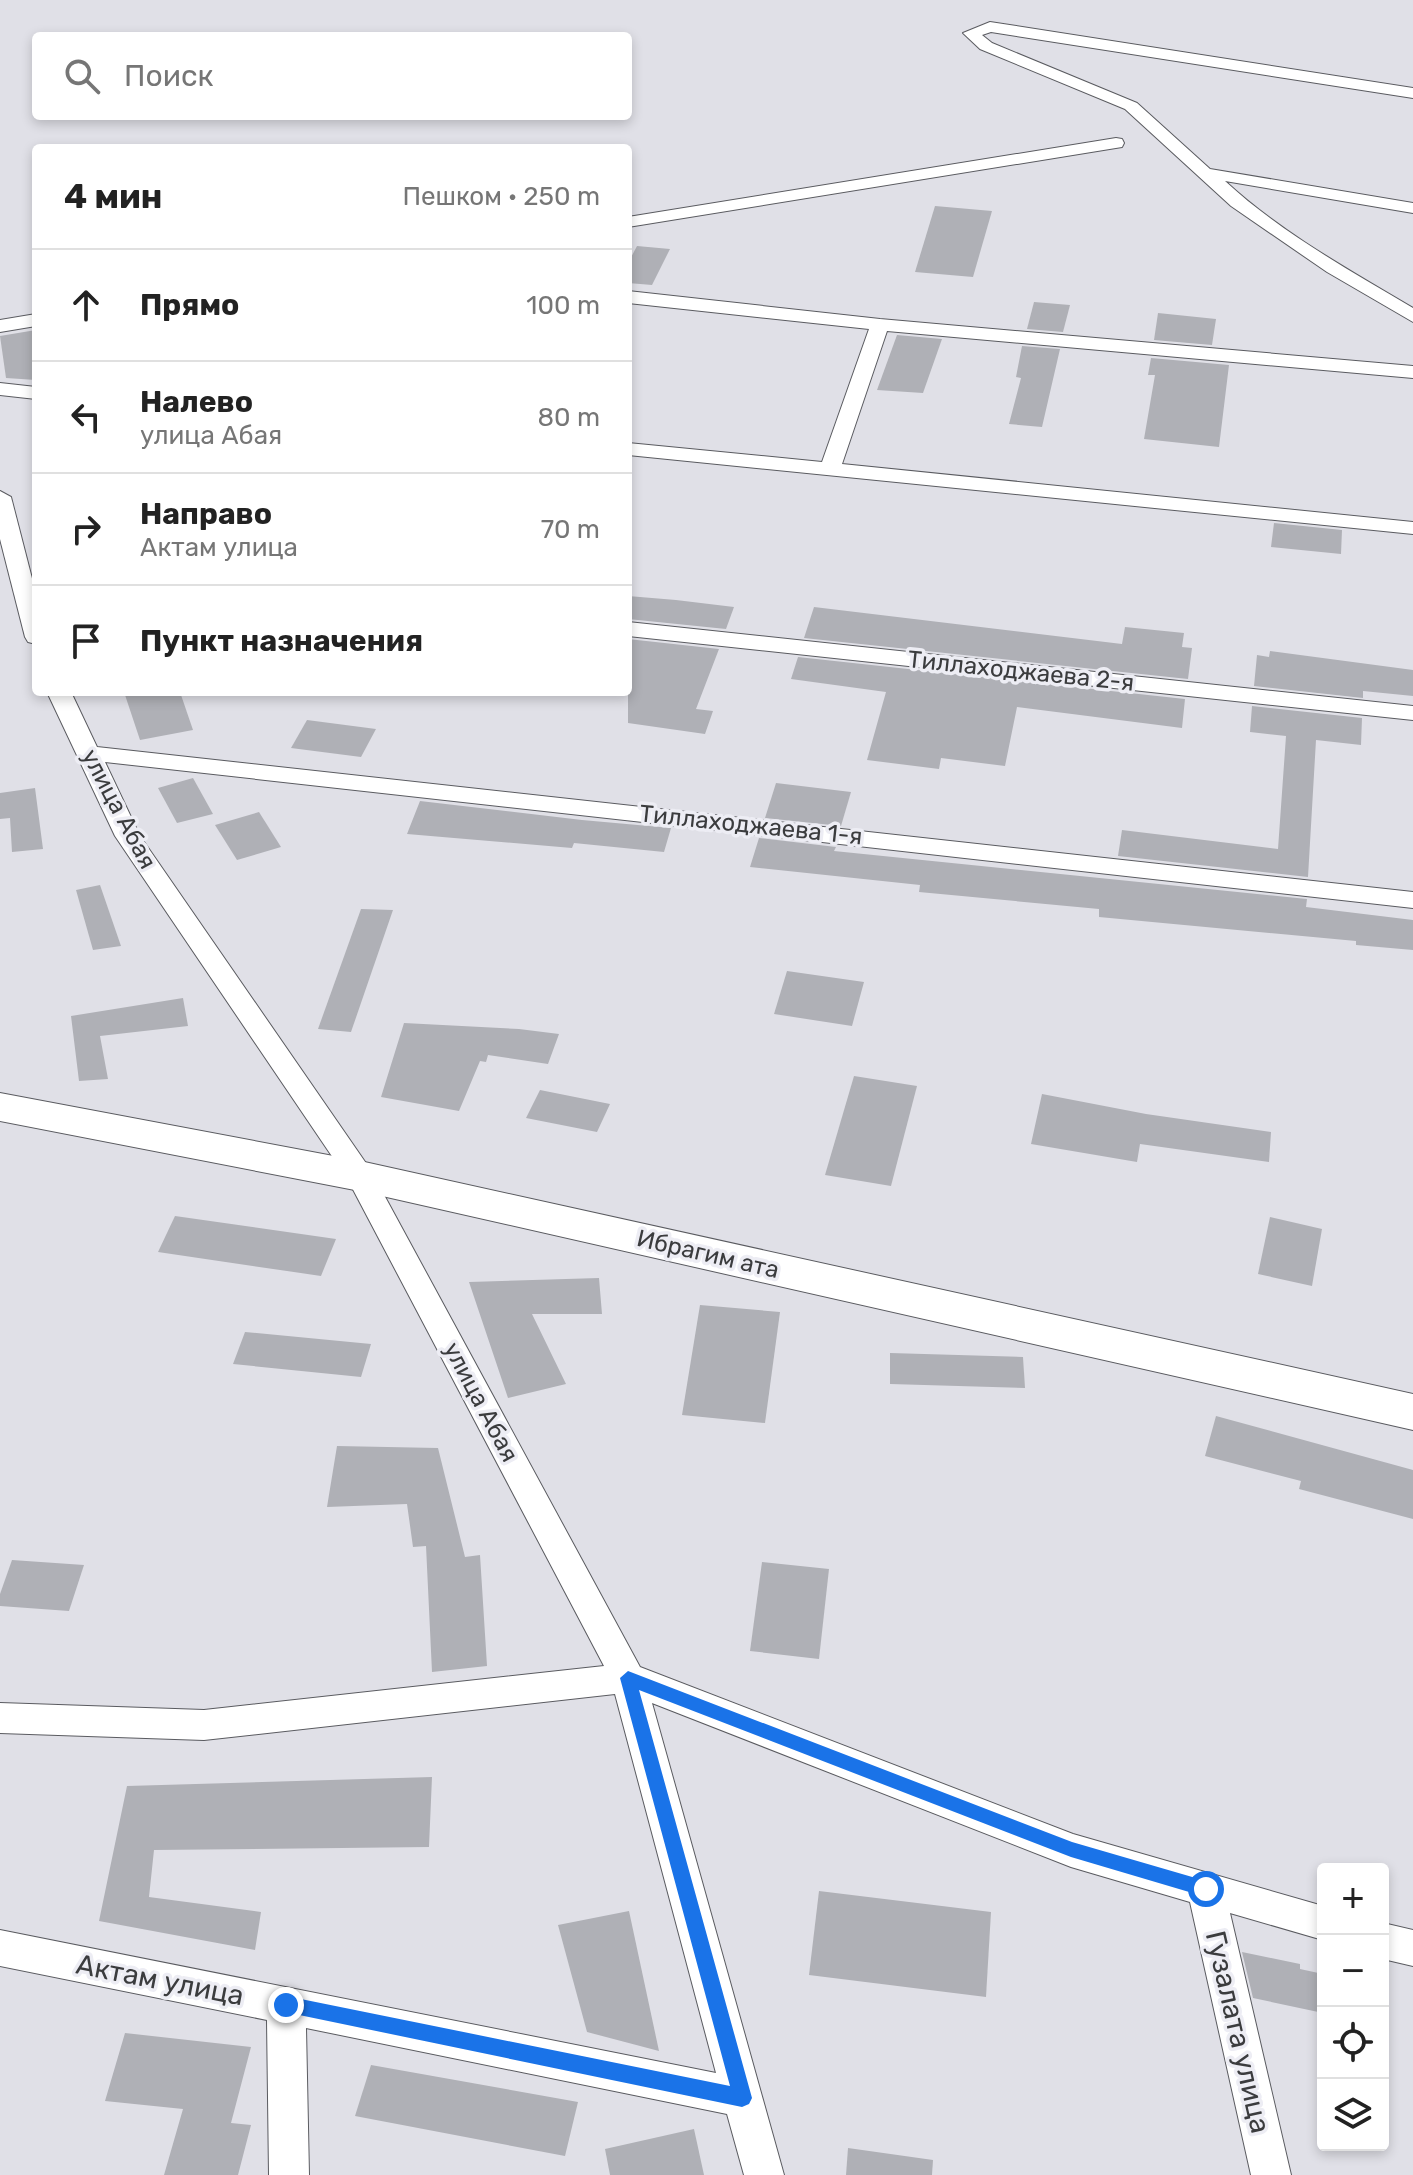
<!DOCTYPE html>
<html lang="ru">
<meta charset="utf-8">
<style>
body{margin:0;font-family:Rubik,sans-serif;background:#f6f6f6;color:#222}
.controls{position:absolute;right:24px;bottom:24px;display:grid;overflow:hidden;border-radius:8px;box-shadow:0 4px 12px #0003}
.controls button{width:72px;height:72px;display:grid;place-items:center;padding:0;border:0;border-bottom:2px solid #e0e0e0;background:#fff;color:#222;font:40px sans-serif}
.stop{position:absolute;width:24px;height:24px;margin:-18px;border:6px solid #1a73e8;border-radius:50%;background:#fff}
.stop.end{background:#1a73e8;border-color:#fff;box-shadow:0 2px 8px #0008}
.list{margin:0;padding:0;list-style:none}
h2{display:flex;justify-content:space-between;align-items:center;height:104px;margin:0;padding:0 32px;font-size:34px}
h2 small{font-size:26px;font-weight:400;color:#767676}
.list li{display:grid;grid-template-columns:52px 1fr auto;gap:24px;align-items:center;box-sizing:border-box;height:112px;padding:0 32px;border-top:2px solid #e0e0e0}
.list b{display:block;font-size:30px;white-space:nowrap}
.list p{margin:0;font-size:26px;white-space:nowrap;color:#767676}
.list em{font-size:26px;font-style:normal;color:#767676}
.icon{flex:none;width:44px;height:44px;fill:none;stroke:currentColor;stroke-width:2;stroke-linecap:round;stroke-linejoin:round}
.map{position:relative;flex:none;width:1413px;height:2175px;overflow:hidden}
.search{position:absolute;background:#fff;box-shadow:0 4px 12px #0003;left:32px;top:32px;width:600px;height:88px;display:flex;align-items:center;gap:20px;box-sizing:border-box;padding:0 28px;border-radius:8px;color:#767676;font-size:30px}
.panel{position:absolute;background:#fff;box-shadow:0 4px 12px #0003;left:32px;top:144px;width:600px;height:552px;border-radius:8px}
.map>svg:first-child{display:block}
.building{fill:#afb0b6}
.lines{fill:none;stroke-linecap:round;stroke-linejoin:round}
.street-casing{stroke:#5a5b60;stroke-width:2}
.secondary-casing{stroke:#5a5b60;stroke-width:2}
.street{fill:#fff;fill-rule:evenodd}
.secondary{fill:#fff;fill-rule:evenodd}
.route{fill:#1a73e8}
.labels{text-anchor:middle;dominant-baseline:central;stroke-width:7;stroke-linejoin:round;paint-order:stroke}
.street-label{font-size:24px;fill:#3b3c3e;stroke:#ededf4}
.near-street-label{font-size:28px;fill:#3b3c3e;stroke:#ededf4}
</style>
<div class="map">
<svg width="1413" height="2175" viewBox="0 0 1413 2175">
<rect width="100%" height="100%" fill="#e0e0e7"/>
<g class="building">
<polygon points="935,206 992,211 973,277 915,272"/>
<polygon points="637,246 670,249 652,285 628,283 628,263"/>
<polygon points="1034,302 1070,305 1063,332 1027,329"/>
<polygon points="1158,313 1216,319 1212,345 1154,340"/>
<polygon points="36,330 36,380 6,378 0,336"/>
<polygon points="897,335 942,339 923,393 877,390"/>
<polygon points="1022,346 1060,349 1042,427 1009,424 1021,378 1016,377"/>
<polygon points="1151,358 1229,365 1219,447 1144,439 1155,375 1148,375"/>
<polygon points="1274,523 1342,530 1341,554 1271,547"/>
<polygon points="628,596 676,600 734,607 726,629 628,619"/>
<polygon points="814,607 1122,644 1125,627 1184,633 1182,647 1192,648 1188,679 804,638"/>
<polygon points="628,639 719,649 696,709 713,711 705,734 628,723"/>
<polygon points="1270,651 1413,670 1413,696 1363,691 1363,698 1254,686 1257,655 1269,657"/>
<polygon points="798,657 1185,699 1182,728 1017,707 1005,766 941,758 939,769 867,760 886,692 791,679"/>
<polygon points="124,692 180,692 193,730 140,740"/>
<polygon points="1252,706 1362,718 1361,745 1316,740 1308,877 1118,856 1122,830 1278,849 1286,736 1250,732"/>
<polygon points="307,720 376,729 361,757 291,748"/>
<polygon points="193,778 213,814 177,823 158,788"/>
<polygon points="776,783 851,792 841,826 765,818"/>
<polygon points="35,788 43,849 12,852 10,818 0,819 0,793"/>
<polygon points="420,801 582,820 671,828 664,852 574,843 572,848 407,834"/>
<polygon points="259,812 281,847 237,860 215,825"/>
<polygon points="759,838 836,847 834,851 1307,899 1306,907 1413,920 1413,950 1356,945 1356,941 1099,917 1099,909 919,892 920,885 750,867"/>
<polygon points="100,885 121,946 93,950 76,890"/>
<polygon points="361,909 393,910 351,1032 318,1029"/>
<polygon points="787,971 864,982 852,1026 774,1014"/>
<polygon points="183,998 188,1026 100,1036 108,1079 79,1081 71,1016"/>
<polygon points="404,1023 519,1029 559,1034 548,1064 488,1055 486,1062 480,1061 459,1111 381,1097"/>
<polygon points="854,1076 917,1086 891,1186 825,1175"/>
<polygon points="540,1090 610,1104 597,1132 526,1118"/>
<polygon points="1042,1094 1146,1114 1271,1132 1269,1162 1140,1144 1137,1162 1031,1144"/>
<polygon points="175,1216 336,1239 321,1276 158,1252"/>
<polygon points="1270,1217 1322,1229 1312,1286 1258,1274"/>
<polygon points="599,1278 602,1314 532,1314 566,1384 508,1398 469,1282"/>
<polygon points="700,1305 780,1312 765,1423 682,1415"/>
<polygon points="245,1332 371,1344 361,1377 233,1364"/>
<polygon points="890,1353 1023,1357 1025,1388 890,1384"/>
<polygon points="1216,1416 1413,1470 1413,1519 1299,1489 1301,1481 1205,1456"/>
<polygon points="337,1446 438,1448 465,1557 480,1555 487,1666 432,1672 426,1546 413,1547 407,1504 327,1507"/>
<polygon points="12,1560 84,1565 69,1611 0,1606 0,1594"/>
<polygon points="762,1562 829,1569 819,1659 750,1651"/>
<polygon points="432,1777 429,1847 154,1850 149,1897 261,1912 255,1950 99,1921 127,1786"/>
<polygon points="819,1891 991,1912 986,1997 809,1975"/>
<polygon points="629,1911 659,2051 587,2032 558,1925"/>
<polygon points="1242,1952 1300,1964 1300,1969 1323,1974 1323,2013 1253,1998"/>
<polygon points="125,2033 251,2047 231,2123 251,2125 238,2175 164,2175 183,2109 105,2101"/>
<polygon points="371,2065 578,2102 565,2156 355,2116"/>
<polygon points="694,2129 704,2175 610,2175 605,2149"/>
<polygon points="848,2148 933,2160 932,2175 846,2175"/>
</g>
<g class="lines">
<g class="street-casing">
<g id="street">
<path d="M 990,22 L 1413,88 L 1413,98 L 991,32 L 982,35 L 992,43 L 1137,103 L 1210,169 L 1413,203 L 1413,213 L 1225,181 C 1280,232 1349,270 1413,308 L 1413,322 L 1327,272 L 1231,206 L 1125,109 L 980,49 L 963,33 Z"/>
<polygon points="1116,138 1122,139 1124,143 1122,147 628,227 628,217"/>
<polygon points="628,291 880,319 1413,366 1413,378 887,331 842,464 1413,522 1413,534 628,455 628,443 822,462 869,329 628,303"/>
<polygon points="36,314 36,326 0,332 0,320"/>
<polygon points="0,383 36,387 36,399 0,395"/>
<polygon points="0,491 11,497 36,594 36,644 28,642 25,637 0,539"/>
<polygon points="628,622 1413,706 1413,720 628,636"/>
<polygon points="47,692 71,692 97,747 1413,892 1413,908 105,762 140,836 370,1169 640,1667 1073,1834 1323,1906 1323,1940 1230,1913 1291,2175 1251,2175 1190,1902 1071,1867 652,1703 784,2175 744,2175 727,2114 306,2028 309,2175 269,2175 267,2020 0,1966 0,1930 716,2073 615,1694 204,1740 0,1733 0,1703 204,1710 604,1666 348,1180 115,836"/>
<polygon points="1383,1923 1413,1930 1413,1966 1383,1959"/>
</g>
</g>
<g class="secondary-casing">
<polygon id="secondary" points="0,1093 360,1161 1413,1394 1413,1430 360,1191 0,1121"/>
</g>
<use href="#street" class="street"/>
<use href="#secondary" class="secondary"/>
</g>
<polygon class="route" points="628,1671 1072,1842 1206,1881 1212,1883 1215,1889 1212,1895 1206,1897 1071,1857 639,1690 752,2098 749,2104 742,2107 280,2011 277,2005 280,1999 286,1996 730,2086 620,1678"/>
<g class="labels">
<g class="street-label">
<text transform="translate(1021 671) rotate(6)">Тиллаходжаева 2-я</text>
<text transform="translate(119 809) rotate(62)">улица Абая</text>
<text transform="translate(751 825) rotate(6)">Тиллаходжаева 1-я</text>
<text transform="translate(708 1254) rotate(13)">Ибрагим ата</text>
<text transform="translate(481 1402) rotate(62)">улица Абая</text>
</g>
<g class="near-street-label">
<text transform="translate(160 1980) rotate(11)">Актам улица</text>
<text transform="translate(1238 2032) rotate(77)">Гузалата улица</text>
</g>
</g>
</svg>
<div class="controls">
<button>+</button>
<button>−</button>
<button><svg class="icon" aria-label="locate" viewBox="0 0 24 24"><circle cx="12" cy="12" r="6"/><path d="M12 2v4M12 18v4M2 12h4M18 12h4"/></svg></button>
<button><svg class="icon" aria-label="layers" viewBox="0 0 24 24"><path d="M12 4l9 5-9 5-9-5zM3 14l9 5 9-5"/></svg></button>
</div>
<div class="stop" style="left:1206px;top:1889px"></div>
<div class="stop end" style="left:286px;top:2005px"></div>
<div class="search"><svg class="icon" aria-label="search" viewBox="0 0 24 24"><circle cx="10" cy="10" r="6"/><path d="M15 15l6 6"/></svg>Поиск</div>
<section class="panel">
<h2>4 мин<small>Пешком · 250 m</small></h2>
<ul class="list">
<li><svg class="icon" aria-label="ahead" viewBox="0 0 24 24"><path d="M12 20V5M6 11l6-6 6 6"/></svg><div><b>Прямо</b></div><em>100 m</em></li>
<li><svg class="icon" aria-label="left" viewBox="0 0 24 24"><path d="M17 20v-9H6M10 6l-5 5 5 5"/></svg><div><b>Налево</b><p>улица Абая</p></div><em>80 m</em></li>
<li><svg class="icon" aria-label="right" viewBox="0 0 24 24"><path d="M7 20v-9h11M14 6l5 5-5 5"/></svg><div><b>Направо</b><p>Актам улица</p></div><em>70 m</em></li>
<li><svg class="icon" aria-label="arrive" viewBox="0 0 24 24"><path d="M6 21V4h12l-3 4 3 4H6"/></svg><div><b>Пункт назначения</b></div></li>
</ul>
</section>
</div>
